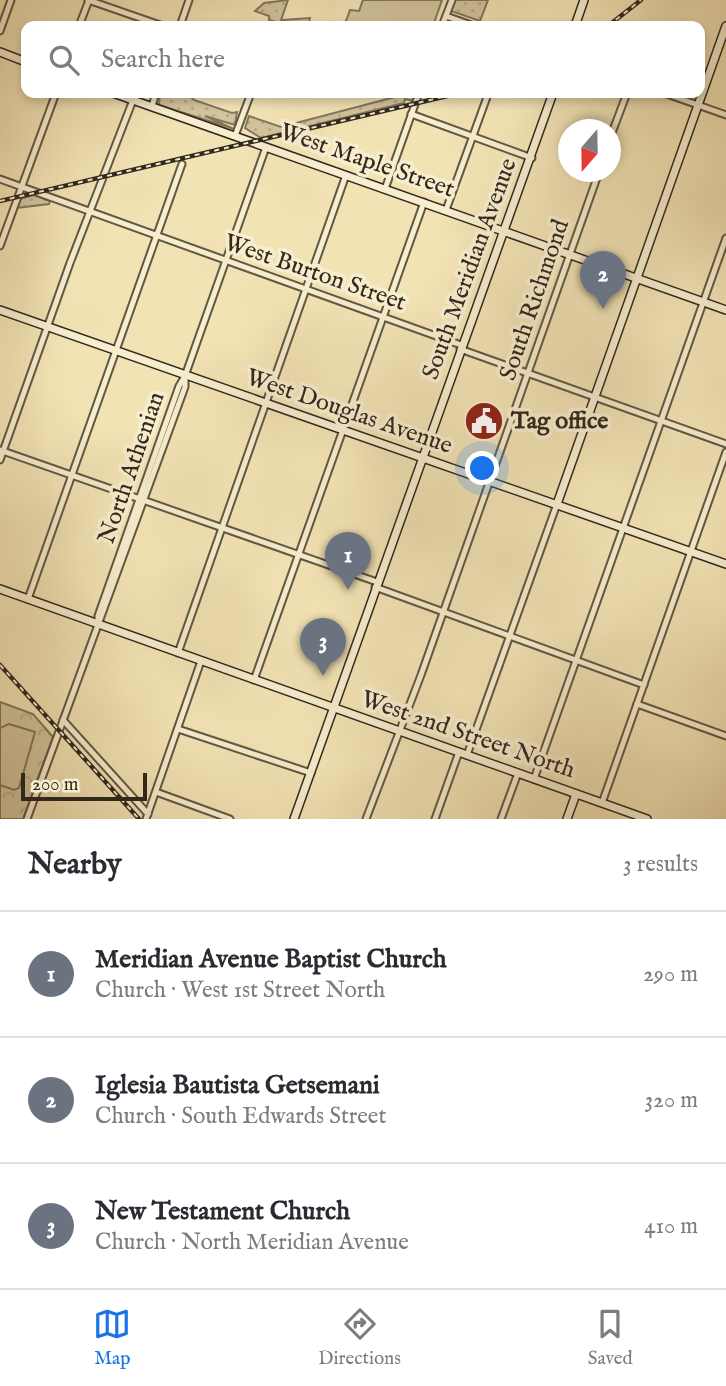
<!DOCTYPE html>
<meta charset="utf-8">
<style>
body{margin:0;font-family:"IM FELL English",serif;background:#f2f2f3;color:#2b2b33}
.compass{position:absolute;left:558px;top:119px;width:63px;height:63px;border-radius:50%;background:#fff;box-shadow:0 4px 10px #0003;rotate:200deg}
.scale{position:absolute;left:21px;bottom:18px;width:126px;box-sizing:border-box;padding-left:7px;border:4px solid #32281c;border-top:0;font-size:19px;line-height:24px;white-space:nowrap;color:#32281c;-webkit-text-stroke:5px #f7edcf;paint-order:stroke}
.you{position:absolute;left:483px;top:469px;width:24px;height:24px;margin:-18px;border:5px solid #fff;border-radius:50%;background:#1a73e8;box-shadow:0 0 0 10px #1a73e833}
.badge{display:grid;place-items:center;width:46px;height:46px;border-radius:50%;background:#1a73e8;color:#fff;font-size:23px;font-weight:700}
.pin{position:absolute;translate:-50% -58px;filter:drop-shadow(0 2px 4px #0008)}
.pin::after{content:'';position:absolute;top:37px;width:24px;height:21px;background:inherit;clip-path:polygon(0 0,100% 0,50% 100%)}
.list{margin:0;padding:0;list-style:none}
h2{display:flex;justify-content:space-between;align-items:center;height:91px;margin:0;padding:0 28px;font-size:30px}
h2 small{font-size:23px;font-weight:400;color:#7c7c81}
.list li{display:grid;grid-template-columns:46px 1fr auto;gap:21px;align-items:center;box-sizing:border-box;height:126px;padding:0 28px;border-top:2px solid #e1e1e2}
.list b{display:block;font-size:26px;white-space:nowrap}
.list p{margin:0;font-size:23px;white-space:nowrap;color:#7c7c81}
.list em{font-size:23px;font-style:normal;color:#7c7c81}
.icon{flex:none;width:38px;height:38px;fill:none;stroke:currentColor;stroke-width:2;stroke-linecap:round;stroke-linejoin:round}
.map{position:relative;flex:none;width:726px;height:819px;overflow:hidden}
.search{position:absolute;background:#fff;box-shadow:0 4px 10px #0003;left:21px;right:21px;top:21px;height:77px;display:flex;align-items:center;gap:18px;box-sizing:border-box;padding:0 24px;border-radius:14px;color:#7c7c81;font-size:26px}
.sheet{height:469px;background:#fff}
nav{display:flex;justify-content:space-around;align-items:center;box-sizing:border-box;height:98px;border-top:2px solid #e1e1e2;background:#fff;font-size:19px;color:#7c7c81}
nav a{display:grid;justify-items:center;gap:4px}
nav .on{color:#1a73e8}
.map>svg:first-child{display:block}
.grass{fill:url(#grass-dots);stroke:#82765c;stroke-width:2}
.park{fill:url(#park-crowns);stroke:#82765c;stroke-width:2}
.pitch{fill:#d1c39b;stroke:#82765c;stroke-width:2}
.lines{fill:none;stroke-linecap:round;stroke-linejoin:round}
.street-casing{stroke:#625742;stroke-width:9}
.secondary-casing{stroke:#32281c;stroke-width:10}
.street{stroke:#f7edcf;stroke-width:5}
.secondary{stroke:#f7edcf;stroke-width:7}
.rail-casing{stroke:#32281c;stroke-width:4.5}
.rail{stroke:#f7edcf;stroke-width:2;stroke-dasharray:5;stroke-linecap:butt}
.labels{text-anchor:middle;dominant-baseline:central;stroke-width:7;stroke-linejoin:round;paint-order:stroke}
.street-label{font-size:24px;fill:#32281c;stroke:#f7edcf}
.poi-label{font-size:24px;font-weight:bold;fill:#32281c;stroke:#f7edcf;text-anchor:start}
</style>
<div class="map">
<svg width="726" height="819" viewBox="0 0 726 819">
<defs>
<pattern id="grass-dots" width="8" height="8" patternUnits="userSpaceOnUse" patternTransform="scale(1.75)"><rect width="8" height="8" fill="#d1c39b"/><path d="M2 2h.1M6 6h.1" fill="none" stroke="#b4a885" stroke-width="1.8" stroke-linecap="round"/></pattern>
<pattern id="park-crowns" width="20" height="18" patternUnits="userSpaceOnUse" patternTransform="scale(1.75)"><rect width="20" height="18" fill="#d1c39b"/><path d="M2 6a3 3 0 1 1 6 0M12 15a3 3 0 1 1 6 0" fill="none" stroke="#b4a885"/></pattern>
</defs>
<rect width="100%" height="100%" fill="#f2e3b5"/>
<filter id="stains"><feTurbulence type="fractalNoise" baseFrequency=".00286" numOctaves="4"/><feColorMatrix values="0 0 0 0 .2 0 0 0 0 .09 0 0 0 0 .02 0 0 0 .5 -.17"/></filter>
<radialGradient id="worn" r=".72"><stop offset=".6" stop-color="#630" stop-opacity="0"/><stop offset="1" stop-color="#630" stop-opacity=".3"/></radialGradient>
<g class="grass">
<polygon points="288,0 280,23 269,20 269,16 255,11 264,3"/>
<polygon points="455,0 488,0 480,21 451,11"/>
<polygon points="310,18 308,26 281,26 283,20"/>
<polygon points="160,93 187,93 194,100 232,113 237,112 235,125 205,116 234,129 159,105"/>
<polygon points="410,93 415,94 413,101 405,99 404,103 261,138 245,128 249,116 281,127"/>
<polygon points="34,195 50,201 49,204 16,208 20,199"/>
</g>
<polygon class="park" points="0,702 33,714 53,737 23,819 0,819"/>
<g class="pitch">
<polygon points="363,0 442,0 433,26 344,26 350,10 359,11"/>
<polygon points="9,724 35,732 19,788 14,790 0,785 0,728"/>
</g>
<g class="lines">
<g class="street-casing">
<g id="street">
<polyline points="88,0 163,26"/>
<polyline points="446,16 474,26"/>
<polyline points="79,26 89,0"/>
<polyline points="180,26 189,0"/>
<polyline points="442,26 452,0"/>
<polyline points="0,31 11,0"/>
<polyline points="664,93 726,115"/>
<polyline points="152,106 156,93"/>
<polyline points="411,114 532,158"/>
<polyline points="235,136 251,93"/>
<polyline points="610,138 627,93"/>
<polyline points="0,179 461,345"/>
<polyline points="385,189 419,93"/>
<polyline points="446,210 487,97"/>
<polyline points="0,246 56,93"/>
<polyline points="460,349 726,444"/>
<polyline points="0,450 377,582"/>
<polyline points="0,460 70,263 133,100"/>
<polyline points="375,587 644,685"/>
<polyline points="28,599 182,164"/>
<polyline points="98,624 98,616 179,386 185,376 266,147"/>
<polyline points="178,653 346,175"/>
<polyline points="254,680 424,202"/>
<polyline points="637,704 726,736"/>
<polyline points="63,720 148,814"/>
<polyline points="178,729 311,773"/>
<polyline points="467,755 557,504"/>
<polyline points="534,779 726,238"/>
<polyline points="156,792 230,819"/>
<polyline points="602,803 726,452"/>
<polyline points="27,819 185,387 185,379"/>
<polyline points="146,819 201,661"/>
<polyline points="366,819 421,675 599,172"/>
<polyline points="435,819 459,752"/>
<polyline points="501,819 518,773"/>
</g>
</g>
<g class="secondary-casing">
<g id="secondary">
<polyline points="575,26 584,0"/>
<polyline points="0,52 26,62"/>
<polyline points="113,93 726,310"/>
<polyline points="0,310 726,564"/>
<polyline points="557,504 726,26"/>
<polyline points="0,589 647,819"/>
<polyline points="294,819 553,93"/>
<polyline points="567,819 576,794"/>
</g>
</g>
<use href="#street" class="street"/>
<use href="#secondary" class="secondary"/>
<g class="rail-casing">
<g id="rail">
<polyline points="608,26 641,0"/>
<polyline points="0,201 460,93"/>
<polyline points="0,665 139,819"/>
</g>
</g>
<use href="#rail" class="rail"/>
</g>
<defs>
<g id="civic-disc" transform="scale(2.0125)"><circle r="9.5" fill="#8f2418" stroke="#f7edcf"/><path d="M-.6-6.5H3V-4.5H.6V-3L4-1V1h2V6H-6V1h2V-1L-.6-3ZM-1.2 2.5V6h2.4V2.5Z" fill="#fff"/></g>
</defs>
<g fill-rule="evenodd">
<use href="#civic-disc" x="484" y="421"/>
</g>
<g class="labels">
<g class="street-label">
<text transform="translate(367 161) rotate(19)">West Maple Street</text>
<text transform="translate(470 269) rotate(-70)">South Meridian Avenue</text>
<text transform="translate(315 273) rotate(19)">West Burton Street</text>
<text transform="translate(535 300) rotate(-71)">South Richmond</text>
<text transform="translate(349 412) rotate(19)">West Douglas Avenue</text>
<text transform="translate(132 468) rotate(-71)">North Athenian</text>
<text transform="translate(468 735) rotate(19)">West 2nd Street North</text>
</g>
<g class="poi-label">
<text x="511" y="421">Tag office</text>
</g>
</g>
<rect width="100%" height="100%" filter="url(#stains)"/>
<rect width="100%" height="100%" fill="url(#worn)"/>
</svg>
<svg class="compass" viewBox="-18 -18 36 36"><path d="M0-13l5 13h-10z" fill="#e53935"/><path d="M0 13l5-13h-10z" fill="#7c7c81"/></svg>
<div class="scale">200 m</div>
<div class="you"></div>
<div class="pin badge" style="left:348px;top:590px;background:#6b7280">1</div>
<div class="pin badge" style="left:603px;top:309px;background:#6b7280">2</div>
<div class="pin badge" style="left:323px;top:676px;background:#6b7280">3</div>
<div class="search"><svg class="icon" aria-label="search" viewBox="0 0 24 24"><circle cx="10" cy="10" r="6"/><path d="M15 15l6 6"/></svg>Search here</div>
</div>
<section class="sheet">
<h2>Nearby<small>3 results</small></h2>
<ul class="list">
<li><span class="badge" style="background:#6b7280">1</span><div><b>Meridian Avenue Baptist Church</b><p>Church · West 1st Street North</p></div><em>290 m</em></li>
<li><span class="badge" style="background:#6b7280">2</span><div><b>Iglesia Bautista Getsemani</b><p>Church · South Edwards Street</p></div><em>320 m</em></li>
<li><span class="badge" style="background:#6b7280">3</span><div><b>New Testament Church</b><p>Church · North Meridian Avenue</p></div><em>410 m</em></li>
</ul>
</section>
<nav>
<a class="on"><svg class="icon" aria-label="map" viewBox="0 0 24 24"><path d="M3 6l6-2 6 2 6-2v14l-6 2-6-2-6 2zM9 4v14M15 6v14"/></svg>Map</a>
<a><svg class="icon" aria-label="directions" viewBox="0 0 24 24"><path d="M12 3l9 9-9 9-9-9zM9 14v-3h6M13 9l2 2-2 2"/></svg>Directions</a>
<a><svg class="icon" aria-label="saved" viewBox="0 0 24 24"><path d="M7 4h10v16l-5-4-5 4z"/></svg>Saved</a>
</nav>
